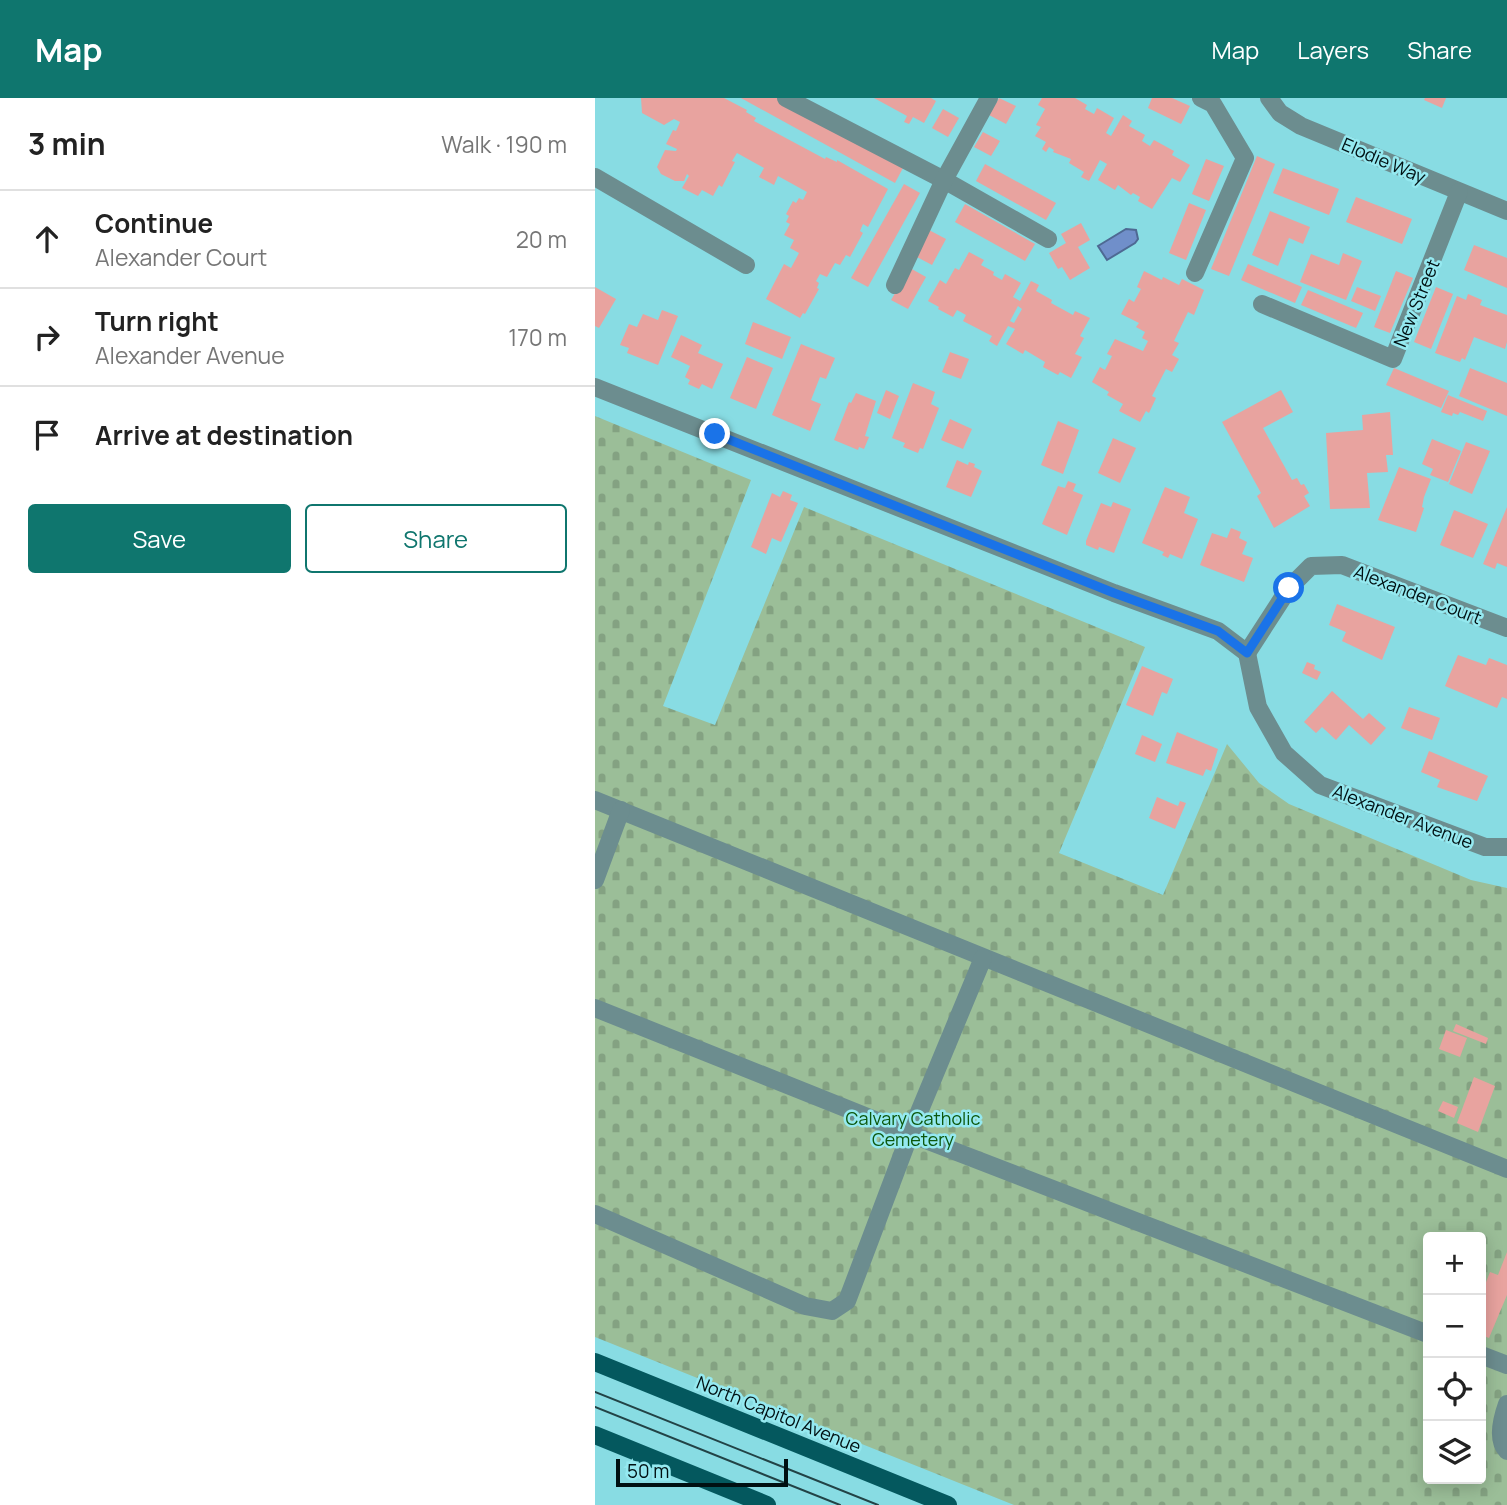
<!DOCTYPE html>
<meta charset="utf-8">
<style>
body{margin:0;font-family:Manrope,sans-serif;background:#f6f6f6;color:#222}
.controls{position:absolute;right:21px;bottom:21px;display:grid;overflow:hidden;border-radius:7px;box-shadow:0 4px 18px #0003}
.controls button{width:63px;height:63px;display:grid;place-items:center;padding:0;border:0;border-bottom:2px solid #e0e0e0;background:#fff;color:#222;font:35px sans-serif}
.scale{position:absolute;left:21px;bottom:18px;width:172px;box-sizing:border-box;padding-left:7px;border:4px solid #001012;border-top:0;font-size:19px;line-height:24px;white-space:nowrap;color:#001012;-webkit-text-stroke:5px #95e9f0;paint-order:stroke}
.stop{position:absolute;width:21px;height:21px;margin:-16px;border:5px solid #1a73e8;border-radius:50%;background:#fff}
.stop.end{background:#1a73e8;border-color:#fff;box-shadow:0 2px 7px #0008}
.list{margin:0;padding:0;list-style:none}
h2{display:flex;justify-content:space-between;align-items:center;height:91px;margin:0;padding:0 28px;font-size:30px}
h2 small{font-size:23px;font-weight:400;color:#767676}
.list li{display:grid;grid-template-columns:46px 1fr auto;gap:21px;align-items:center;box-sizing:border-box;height:98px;padding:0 28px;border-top:2px solid #e0e0e0}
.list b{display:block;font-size:26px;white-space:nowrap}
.list p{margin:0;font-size:23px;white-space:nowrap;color:#767676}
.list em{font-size:23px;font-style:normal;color:#767676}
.actions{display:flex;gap:14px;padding:21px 28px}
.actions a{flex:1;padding:16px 0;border:2px solid #0f766e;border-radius:7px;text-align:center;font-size:24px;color:#0f766e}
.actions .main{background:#0f766e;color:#fff}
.icon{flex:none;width:38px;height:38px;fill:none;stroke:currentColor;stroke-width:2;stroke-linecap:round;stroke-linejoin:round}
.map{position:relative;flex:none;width:912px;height:1407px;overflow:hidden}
header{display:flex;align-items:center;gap:42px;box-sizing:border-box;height:98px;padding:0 35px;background:#0f766e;color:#fff}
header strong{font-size:33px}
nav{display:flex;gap:38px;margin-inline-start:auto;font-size:24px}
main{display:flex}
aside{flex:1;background:#fff}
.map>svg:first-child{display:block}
.cemetery{fill:url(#cemetery-stones);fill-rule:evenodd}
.water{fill:#708fca;stroke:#4e6993;stroke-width:2}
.building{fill:#e8a39f;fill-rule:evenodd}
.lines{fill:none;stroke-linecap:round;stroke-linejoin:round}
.minor{stroke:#6c8d8f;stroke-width:18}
.major{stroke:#04585e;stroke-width:18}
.tram{stroke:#224346;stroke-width:2}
.route{stroke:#1a73e8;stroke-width:9}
.labels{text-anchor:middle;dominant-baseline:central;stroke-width:5;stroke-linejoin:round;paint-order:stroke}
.street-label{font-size:18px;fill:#001012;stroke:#95e9f0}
.park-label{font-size:18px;fill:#0c570c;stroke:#95e9f0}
</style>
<header>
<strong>Map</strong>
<nav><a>Map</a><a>Layers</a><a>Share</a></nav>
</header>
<main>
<aside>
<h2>3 min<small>Walk · 190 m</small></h2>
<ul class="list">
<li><svg class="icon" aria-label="ahead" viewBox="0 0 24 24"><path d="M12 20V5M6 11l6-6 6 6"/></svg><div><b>Continue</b><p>Alexander Court</p></div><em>20 m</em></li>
<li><svg class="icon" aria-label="right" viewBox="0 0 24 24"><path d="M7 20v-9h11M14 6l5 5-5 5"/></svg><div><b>Turn right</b><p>Alexander Avenue</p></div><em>170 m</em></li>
<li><svg class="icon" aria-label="arrive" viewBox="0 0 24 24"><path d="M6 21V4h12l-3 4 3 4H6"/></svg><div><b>Arrive at destination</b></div></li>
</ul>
<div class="actions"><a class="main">Save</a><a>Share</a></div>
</aside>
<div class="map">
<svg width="912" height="1407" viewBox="0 0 912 1407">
<defs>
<pattern id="cemetery-stones" width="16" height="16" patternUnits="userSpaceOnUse" patternTransform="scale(1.75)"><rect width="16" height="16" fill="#9bbe98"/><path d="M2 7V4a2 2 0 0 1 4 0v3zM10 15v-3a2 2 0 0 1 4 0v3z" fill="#84a282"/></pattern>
</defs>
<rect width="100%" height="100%" fill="#88dce3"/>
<path class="cemetery" d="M 0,318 L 156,382 L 68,608 L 120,627 L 209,409 L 550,549 L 464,755 L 568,797 L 632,646 L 664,685 L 694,706 L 876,782 L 912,790 L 912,1407 L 419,1407 L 0,1239 ZM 833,1139 L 886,1139 L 886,1381 L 833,1381 Z"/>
<polygon class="water" points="531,131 541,132 543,141 540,145 512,162 503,148"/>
<g class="building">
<polygon points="46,0 129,0 152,12 151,14 161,20 159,23 230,61 231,59 242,64 242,62 293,91 273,129 268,126 265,133 268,135 255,159 251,157 245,167 240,165 232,179 225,176 221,183 224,185 222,190 224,191 210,216 208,215 205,220 171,201 189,166 196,170 204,155 195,150 199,142 189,137 195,126 191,124 194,118 191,116 198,103 201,105 204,100 208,102 212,94 183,78 179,87 164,79 169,70 142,55 137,63 140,64 127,89 124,87 118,98 107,92 103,98 87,90 94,78 92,76 89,83 80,83 66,76 62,69 70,52 81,53 82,51 71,46 78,32 81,33 85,24 79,21 69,27 47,15"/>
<polygon points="146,0 186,0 309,68 300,85"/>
<polygon points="279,0 336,0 341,3 329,25 318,19 314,26 309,24 312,18"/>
<polygon points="404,0 421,8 411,26 394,17"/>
<polygon points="447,0 480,0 492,7 490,11 499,16 502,10 519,20 511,35 516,38 528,17 537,23 534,28 550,37 547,43 555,48 559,42 579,53 577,57 595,67 585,84 577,80 557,111 543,103 545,99 538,95 536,97 523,87 520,92 503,82 512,66 505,62 494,83 486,79 489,74 474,65 476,61 458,54 459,52 454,49 451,54 447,51 451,44 440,38 446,29 441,27 450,11 443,7"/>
<polygon points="557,0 577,0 595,8 586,26 553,10"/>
<polygon points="830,0 851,0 847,10 829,2"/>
<polygon points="348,11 364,20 353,39 337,30"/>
<polygon points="388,34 405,43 396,58 379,49"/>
<polygon points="662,58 680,66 634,178 616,171"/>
<polygon points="611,61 629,68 614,103 597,96"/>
<polygon points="390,66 461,105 451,122 381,83"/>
<polygon points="688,70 744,91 734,117 678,95"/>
<polygon points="309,86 325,95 273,189 256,180"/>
<polygon points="761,99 817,121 807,146 751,124"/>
<polygon points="594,105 611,112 591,162 574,155"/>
<polygon points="370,106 440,146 430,163 360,124"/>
<polygon points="675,113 715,129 708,146 694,140 683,168 657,157"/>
<polygon points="486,125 495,142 483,149 495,170 475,182 467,169 463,171 454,155 471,145 466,136"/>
<polygon points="334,132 351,141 337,167 320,158"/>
<polygon points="879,147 912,160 912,190 869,172"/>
<path d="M 374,154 L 389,162 L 386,167 L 399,174 L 398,177 L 407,182 L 410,176 L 426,185 L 418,199 L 425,203 L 436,183 L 444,187 L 441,193 L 457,202 L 456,205 L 478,217 L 480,213 L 495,220 L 485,238 L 489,240 L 480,256 L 487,259 L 476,280 L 465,274 L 463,277 L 448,269 L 450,264 L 430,252 L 428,256 L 411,246 L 420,231 L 413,228 L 402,248 L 394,243 L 397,238 L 368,223 L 371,217 L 362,212 L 358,219 L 343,211 L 344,209 L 333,203 L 345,182 L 351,186 L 360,170 L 364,172 ZM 423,208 L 427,211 L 419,225 L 415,223 Z"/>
<polygon points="748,155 767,163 751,202 705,184 716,156 744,167"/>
<polygon points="653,166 707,189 700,205 646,182"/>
<polygon points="315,170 331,179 313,211 296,202"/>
<polygon points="549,173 567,182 568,179 584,187 587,181 609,192 599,217 593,214 579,243 584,245 577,257 584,261 577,274 571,271 557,298 561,300 554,315 551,313 545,324 524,313 528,306 512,297 514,294 497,284 505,269 510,272 517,258 512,256 520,241 548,253 553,243 547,240 550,234 541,229 544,225 526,216 534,201 539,204 546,191 542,189"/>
<polygon points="801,173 818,180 795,235 779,229"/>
<polygon points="0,189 21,201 4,230 0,228"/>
<polygon points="762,189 786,198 780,213 756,203"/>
<polygon points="841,189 858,196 836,251 819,244"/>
<polygon points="713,192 768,215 761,230 706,207"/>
<polygon points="873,196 887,202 885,207 912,217 912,244 910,251 879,239 870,262 867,260 865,264 840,255 862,198 871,202"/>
<polygon points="67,212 83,218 63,267 32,255 34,250 25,247 34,226 42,229 48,216 63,222"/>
<polygon points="158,224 196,239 187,261 150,246"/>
<polygon points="86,237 107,247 103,255 128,266 117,291 107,286 104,291 93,286 95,282 90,279 95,268 76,259"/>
<polygon points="206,246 240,260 231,281 225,279 216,302 226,306 215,333 177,317"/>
<polygon points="355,254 374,261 366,281 347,274"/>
<polygon points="152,259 178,270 161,311 135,300"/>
<polygon points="799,270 854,293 846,310 791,287"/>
<polygon points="875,270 912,285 912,318 864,298"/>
<polygon points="318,285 340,294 336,306 344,310 328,351 325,350 323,355 308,349 310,345 297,340"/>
<polygon points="291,292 304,298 295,321 282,315"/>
<polygon points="686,292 698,314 668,330 697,382 702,380 706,387 709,386 714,395 709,398 715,408 679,430 662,398 666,395 627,324"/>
<polygon points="261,295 281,303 270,338 274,339 269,351 264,349 263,352 239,342 254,304 256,305"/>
<polygon points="853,297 892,313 888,323 865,314 863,317 858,315 857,318 846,314"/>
<polygon points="795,314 798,357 791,357 793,374 772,375 775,410 735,411 731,335 768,332 767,317"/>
<polygon points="355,321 377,331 368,351 346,342"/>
<polygon points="463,323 484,332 468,376 446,367"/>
<polygon points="518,340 541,350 525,385 503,375"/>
<polygon points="837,341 866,353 853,384 835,377 838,371 827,366"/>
<polygon points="871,344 895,353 877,396 854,386"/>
<polygon points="362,362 373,367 374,364 380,366 379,369 387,373 376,399 351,389"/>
<polygon points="804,369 836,381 829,399 827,409 829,410 821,434 783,422"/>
<polygon points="473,383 481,386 478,393 488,397 472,437 447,426 463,388 470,390"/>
<polygon points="570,389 595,399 589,415 603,421 587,461 575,456 573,460 567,457 569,454 547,445"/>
<polygon points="188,393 197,397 195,402 203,405 186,444 177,440 171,456 156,449 177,395 185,399"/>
<polygon points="518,404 536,411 519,455 504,449 503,452 491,447 491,443 506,405 516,409"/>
<polygon points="912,409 912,469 902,465 900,471 888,466"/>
<polygon points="859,412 893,426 878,460 845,447"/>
<polygon points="636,430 646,434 644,440 652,444 647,456 658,460 649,484 605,467 617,435 632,440"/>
<polygon points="742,506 800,529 787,562 747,543 751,534 734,527"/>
<polygon points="863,557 891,567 894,560 912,567 912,601 907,599 902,610 850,588"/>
<polygon points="712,564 720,567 719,571 726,574 722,582 707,575"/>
<polygon points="547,568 578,581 572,596 567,594 558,618 531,607"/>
<polygon points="737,593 768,621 774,615 791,630 776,647 754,627 741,642 727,629 721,635 709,624"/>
<polygon points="814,609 845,620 837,642 806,630"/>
<polygon points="582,634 623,651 616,673 611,671 608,678 571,665"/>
<polygon points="547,637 567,646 560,664 540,656"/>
<polygon points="834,653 893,678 882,703 842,689 845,682 826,674"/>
<polygon points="562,699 583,708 585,703 591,705 580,731 554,720"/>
<polygon points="861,926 893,940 891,946 858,933"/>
<polygon points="851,932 872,940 865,959 844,951"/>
<polygon points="879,979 900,988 883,1034 862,1025"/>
<polygon points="848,1003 863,1009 859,1020 843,1013"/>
<polygon points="912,1154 912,1197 894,1240 886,1237 886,1197 895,1174 903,1177"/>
</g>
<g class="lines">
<g class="minor">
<polyline points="191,0 349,82 453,141"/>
<polyline points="674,0 685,15 706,28 912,113"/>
<polyline points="0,79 151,167"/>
<polyline points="600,175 650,60 618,6 606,0"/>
<polyline points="300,187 349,82 394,0"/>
<polyline points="667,206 798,261 864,94"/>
<polyline points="0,289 519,495 623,533 652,555 663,609 689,655 725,687 890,749 912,749"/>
<polyline points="652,555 694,490 716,468 747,467 912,530"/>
<polyline points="0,702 912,1071"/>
<polyline points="0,782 26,712"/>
<polyline points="0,910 315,1036 833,1236"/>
<polyline points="0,1116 210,1208 237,1213 252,1203 315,1036 388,860"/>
<polyline points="886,1257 912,1267"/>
<path d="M 912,1306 C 907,1320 901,1342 912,1353"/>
</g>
<g class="major">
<polyline points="0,1264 353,1407"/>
<polyline points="0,1337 172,1407"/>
</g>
<g class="tram">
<polyline points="0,1294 283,1407"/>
<polyline points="0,1309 245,1407"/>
</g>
</g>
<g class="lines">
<polyline class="route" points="120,336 519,495 623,533 652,555 694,490"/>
</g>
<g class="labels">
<g class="street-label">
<text transform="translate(789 62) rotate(23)">Elodie Way</text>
<text transform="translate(821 205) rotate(-68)">New Street</text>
<text transform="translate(823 496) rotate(21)">Alexander Court</text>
<text transform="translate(808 718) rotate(21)">Alexander Avenue</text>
<text transform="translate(184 1316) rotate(22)">North Capitol Avenue</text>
</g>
<g class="park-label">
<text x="318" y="1020">Calvary Catholic<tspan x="318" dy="21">Cemetery</tspan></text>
</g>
</g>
</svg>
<div class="controls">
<button>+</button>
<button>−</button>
<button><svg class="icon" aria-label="locate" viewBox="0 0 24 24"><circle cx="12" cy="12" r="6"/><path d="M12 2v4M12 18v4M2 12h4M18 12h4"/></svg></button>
<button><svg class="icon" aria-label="layers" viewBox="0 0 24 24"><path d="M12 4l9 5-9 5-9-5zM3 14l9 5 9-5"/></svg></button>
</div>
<div class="scale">50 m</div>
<div class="stop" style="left:694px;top:490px"></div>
<div class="stop end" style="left:120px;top:336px"></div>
</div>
</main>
